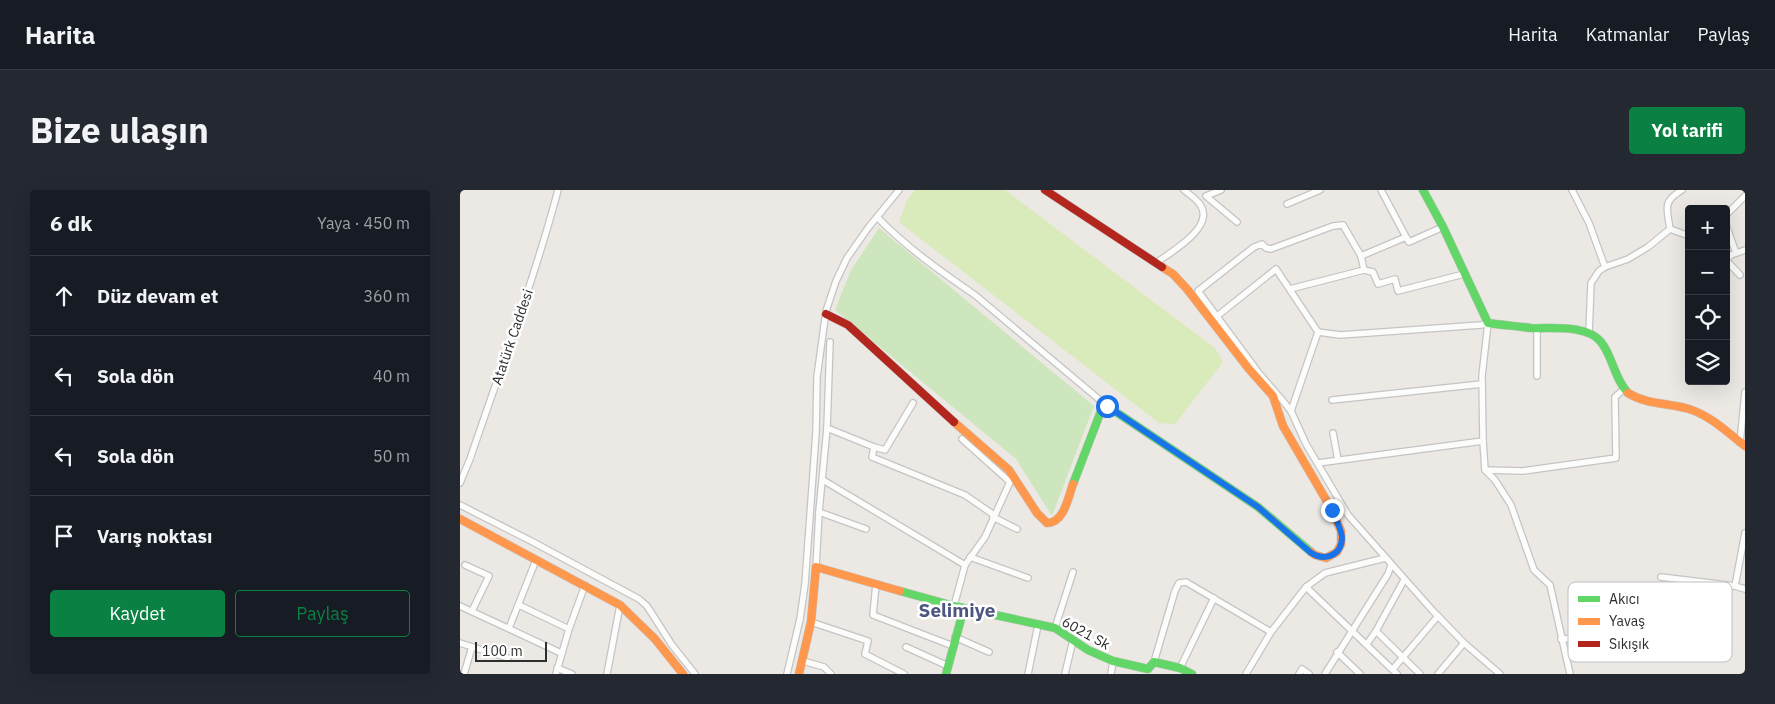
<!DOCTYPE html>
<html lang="tr">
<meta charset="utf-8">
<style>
body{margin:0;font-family:"IBM Plex Sans",sans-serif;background:#242831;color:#f1f3f6}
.controls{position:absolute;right:15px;top:15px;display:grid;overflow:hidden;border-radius:5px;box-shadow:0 5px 20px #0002}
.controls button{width:45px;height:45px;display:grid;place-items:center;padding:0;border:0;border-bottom:1px solid #363941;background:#171b24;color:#f1f3f6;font:25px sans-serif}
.scale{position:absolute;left:15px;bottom:12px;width:72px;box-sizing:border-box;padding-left:5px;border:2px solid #2e2e2e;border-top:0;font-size:14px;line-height:18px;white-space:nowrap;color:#2e2e2e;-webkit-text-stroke:4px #fff;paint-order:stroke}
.stop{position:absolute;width:15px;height:15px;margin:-11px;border:4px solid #1a73e8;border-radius:50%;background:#fff}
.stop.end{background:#1a73e8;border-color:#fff;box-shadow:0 1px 5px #0008}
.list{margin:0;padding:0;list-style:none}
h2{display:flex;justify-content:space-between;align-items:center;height:65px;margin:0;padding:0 20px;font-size:21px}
h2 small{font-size:16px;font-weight:400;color:#9ea1a6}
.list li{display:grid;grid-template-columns:32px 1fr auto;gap:15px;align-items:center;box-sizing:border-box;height:80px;padding:0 20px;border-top:1px solid #363941}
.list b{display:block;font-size:19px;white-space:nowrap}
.list em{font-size:16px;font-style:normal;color:#9ea1a6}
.actions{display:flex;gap:10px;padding:15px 20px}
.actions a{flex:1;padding:11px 0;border:1px solid #0b8043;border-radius:5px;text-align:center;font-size:18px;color:#0b8043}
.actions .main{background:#0b8043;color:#fff}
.icon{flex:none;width:28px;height:28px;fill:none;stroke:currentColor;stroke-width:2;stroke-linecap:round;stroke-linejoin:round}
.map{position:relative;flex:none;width:1285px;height:484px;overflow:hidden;border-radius:5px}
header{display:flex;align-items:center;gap:30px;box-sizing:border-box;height:70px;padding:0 25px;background:#171b24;border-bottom:1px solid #363941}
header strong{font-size:24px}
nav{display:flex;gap:28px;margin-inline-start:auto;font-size:18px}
.intro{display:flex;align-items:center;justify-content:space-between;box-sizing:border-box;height:120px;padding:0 30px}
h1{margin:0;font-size:35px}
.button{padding:12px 22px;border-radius:5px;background:#0b8043;color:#fff;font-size:18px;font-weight:700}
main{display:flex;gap:30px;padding:0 30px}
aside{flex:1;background:#171b24;border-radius:5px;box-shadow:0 5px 20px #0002}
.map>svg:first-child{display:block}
.green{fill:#cee6be}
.pitch{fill:#d9eabb}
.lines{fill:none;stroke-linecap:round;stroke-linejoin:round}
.street-casing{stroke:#c5c4c5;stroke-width:8}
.fast-casing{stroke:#c5c4c5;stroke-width:9}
.slow-casing{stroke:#c5c4c5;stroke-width:9}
.jam-casing{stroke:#c5c4c5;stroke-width:9}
.street{stroke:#fcfcfb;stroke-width:5.5}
.fast{stroke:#63d668;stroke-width:8}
.slow{stroke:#ff974d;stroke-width:8}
.jam{stroke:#b3261e;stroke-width:8}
.route{stroke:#1a73e8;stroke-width:6}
.labels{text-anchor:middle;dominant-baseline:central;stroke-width:5;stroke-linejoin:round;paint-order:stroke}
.street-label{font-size:14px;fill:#2e2e2e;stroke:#fff}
.district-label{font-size:19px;font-weight:bold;fill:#4d5680;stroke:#fff}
.key{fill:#fff;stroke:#c0c0c0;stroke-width:1}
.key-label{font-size:14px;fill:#2e2e2e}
</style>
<header>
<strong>Harita</strong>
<nav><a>Harita</a><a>Katmanlar</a><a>Paylaş</a></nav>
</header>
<div class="intro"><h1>Bize ulaşın</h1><a class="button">Yol tarifi</a></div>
<main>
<aside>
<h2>6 dk<small>Yaya · 450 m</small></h2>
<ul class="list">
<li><svg class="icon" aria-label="ahead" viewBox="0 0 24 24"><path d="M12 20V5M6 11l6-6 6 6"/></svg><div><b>Düz devam et</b></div><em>360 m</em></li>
<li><svg class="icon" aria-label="left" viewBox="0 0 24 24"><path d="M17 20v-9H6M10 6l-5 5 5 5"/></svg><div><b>Sola dön</b></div><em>40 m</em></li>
<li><svg class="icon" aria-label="left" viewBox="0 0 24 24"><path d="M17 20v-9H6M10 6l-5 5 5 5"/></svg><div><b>Sola dön</b></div><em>50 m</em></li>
<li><svg class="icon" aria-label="arrive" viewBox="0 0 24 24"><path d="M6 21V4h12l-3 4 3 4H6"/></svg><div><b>Varış noktası</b></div></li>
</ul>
<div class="actions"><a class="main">Kaydet</a><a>Paylaş</a></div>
</aside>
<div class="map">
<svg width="1285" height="484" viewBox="0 0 1285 484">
<rect width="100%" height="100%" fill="#ece8e4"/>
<polygon class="green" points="419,38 634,216 592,326 556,269 375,120 391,80"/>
<polygon class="pitch" points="455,0 545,0 755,158 763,172 715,234 699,233 439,32 447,10"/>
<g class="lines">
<g class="street-casing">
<g id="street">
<polyline points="761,0 746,6 777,32"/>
<polyline points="921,0 946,47"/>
<polyline points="1112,0 1129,33 1145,77"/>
<polyline points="827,14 860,0"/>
<polyline points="1266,25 1285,6"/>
<path d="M 417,27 C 446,57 480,81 515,105 L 647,216"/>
<polyline points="1266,35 1276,63"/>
<polyline points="983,37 949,52 946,47 901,66 883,35 873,36 811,59 806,58 802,54 794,57 738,101 798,182 823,211 831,221 846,254 888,325 973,421 1004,453 1040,484"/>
<path d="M 1210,39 C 1207,18 1202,12 1222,0"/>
<polyline points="901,66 904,80"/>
<polyline points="1266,69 1271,65 1285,60"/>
<polyline points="1266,70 1280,85"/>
<path d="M 696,73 C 711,62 754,38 741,16 C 738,10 730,5 724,0"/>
<polyline points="830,99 904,80 913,82 918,94 935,89 938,101 1004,84"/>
<polyline points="756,127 816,79 858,142 880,145 1021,135 1028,133 1022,186 1023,251 1025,280 1035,290 1051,315 1074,380 1090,395 1110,484"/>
<polyline points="1129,143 1131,93 1139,81 1145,77 1168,69 1188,57 1210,39 1229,46"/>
<polyline points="1077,186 1077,138"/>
<polyline points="872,210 1022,194"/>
<polyline points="831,221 858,142"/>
<polyline points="367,238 414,257 412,267 505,305 534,325"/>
<polyline points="873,243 878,270"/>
<polyline points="1280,253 1285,202"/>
<polyline points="414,257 425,260 453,213"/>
<polyline points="858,273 1023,251"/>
<polyline points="1025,280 1063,281 1156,268 1155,207 1164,199"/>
<polyline points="363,290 505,375"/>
<path d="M 0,293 L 10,269 C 40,180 74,91 98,0"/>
<polyline points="0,315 73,352 179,409 187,416 212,455 235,484"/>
<polyline points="359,322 406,339"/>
<polyline points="533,327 557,339"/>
<polyline points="1285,343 1275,396 1285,399"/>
<polyline points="510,367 568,388"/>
<polyline points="5,375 29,386 12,421"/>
<polyline points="356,377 359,322 367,238 370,152"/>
<polyline points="1201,387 1275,396"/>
<polyline points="416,394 413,425 493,456"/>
<polyline points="846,397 937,484"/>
<polyline points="59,415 109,439"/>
<polyline points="0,416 101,463"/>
<polyline points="494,416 505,375 525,347 550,292 502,249"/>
<polyline points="351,432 408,451 405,464 444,484"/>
<polyline points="49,438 76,370"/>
<polyline points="595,438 613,382"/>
<polyline points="916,441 960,484"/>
<polyline points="495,447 529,462"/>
<polyline points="1101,449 1182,445 1196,428"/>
<polyline points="0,453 48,468"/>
<polyline points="907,454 916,441 944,390"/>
<polyline points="446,457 488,476"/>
<polyline points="877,462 900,484"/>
<polyline points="343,471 364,477 371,484"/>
<polyline points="694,472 715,401 719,393 726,392 811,442"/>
<polyline points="97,478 112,484"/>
<polyline points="720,478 754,408"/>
<polyline points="933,479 978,426"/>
<polyline points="4,484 12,457"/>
<polyline points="96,484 109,439 125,395"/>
<polyline points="147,484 160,415"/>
<polyline points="327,484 340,429 345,394 356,243 357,187 366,121 376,91 387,68 408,38 439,0"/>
<polyline points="568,484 578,435"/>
<polyline points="605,484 613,450"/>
<polyline points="651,484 653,471"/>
<polyline points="786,484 811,442 846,397 865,383 925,368"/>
<polyline points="839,484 842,479 849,484"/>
<polyline points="865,484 928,384 931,375"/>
<polyline points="978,484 1004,453"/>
</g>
</g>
<g class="fast-casing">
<g id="fast">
<path d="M 963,0 L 983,37 L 1028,133 C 1042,135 1056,136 1071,138 C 1091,139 1127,134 1141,152 C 1153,167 1154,188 1168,203"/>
<polyline points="613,294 641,221 647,216 798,317 851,362"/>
<polyline points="440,401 494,416 595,438 628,460 653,471 688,479 694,472 720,478 732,484"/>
<polyline points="486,484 504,418"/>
</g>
</g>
<g class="slow-casing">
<g id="slow">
<polyline points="702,77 713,84 727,99 789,179 813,206 823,236 872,320 881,341 881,354 877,362 866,368 855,365 851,362"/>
<path d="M 1168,203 C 1187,215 1209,213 1229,219 C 1251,226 1267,242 1285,256"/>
<path d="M 494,232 L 549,280 L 577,323 L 587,333 C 604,333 608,308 613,294"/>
<polyline points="0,329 160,415 195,449 223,484"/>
<polyline points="339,484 351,432 356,377 440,401"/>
</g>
</g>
<g class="jam-casing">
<g id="jam">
<polyline points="585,0 702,77"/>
<polyline points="366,124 388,135 494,232"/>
</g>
</g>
<use href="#street" class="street"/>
<use href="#fast" class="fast"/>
<use href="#slow" class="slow"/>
<use href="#jam" class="jam"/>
</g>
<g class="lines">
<path class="route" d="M 647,216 L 798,317 L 850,362 C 864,372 882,366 882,347 C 881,338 875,328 872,320"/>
</g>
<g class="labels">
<g class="street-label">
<text transform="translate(52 147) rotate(-71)">Atatürk Caddesi</text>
<text transform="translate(626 443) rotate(29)">6021 Sk</text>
</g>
<g class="district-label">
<text x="497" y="420">Selimiye</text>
</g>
</g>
<rect x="1108" y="392" width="164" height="80" rx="8" class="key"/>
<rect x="1118" y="406" width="22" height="6" fill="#63d668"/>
<rect x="1118" y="428" width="22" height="7" fill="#ff974d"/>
<rect x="1118" y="451" width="22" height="6" fill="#b3261e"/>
<g class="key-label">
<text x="1149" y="414">Akıcı</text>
<text x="1149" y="436">Yavaş</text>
<text x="1149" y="459">Sıkışık</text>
</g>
</svg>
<div class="controls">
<button>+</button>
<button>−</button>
<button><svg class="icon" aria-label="locate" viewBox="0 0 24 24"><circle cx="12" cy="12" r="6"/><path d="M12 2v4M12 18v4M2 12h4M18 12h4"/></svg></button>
<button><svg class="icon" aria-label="layers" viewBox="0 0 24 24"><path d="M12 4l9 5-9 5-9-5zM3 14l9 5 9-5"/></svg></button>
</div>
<div class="scale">100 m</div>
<div class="stop" style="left:647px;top:216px"></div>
<div class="stop end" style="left:872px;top:320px"></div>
</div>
</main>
